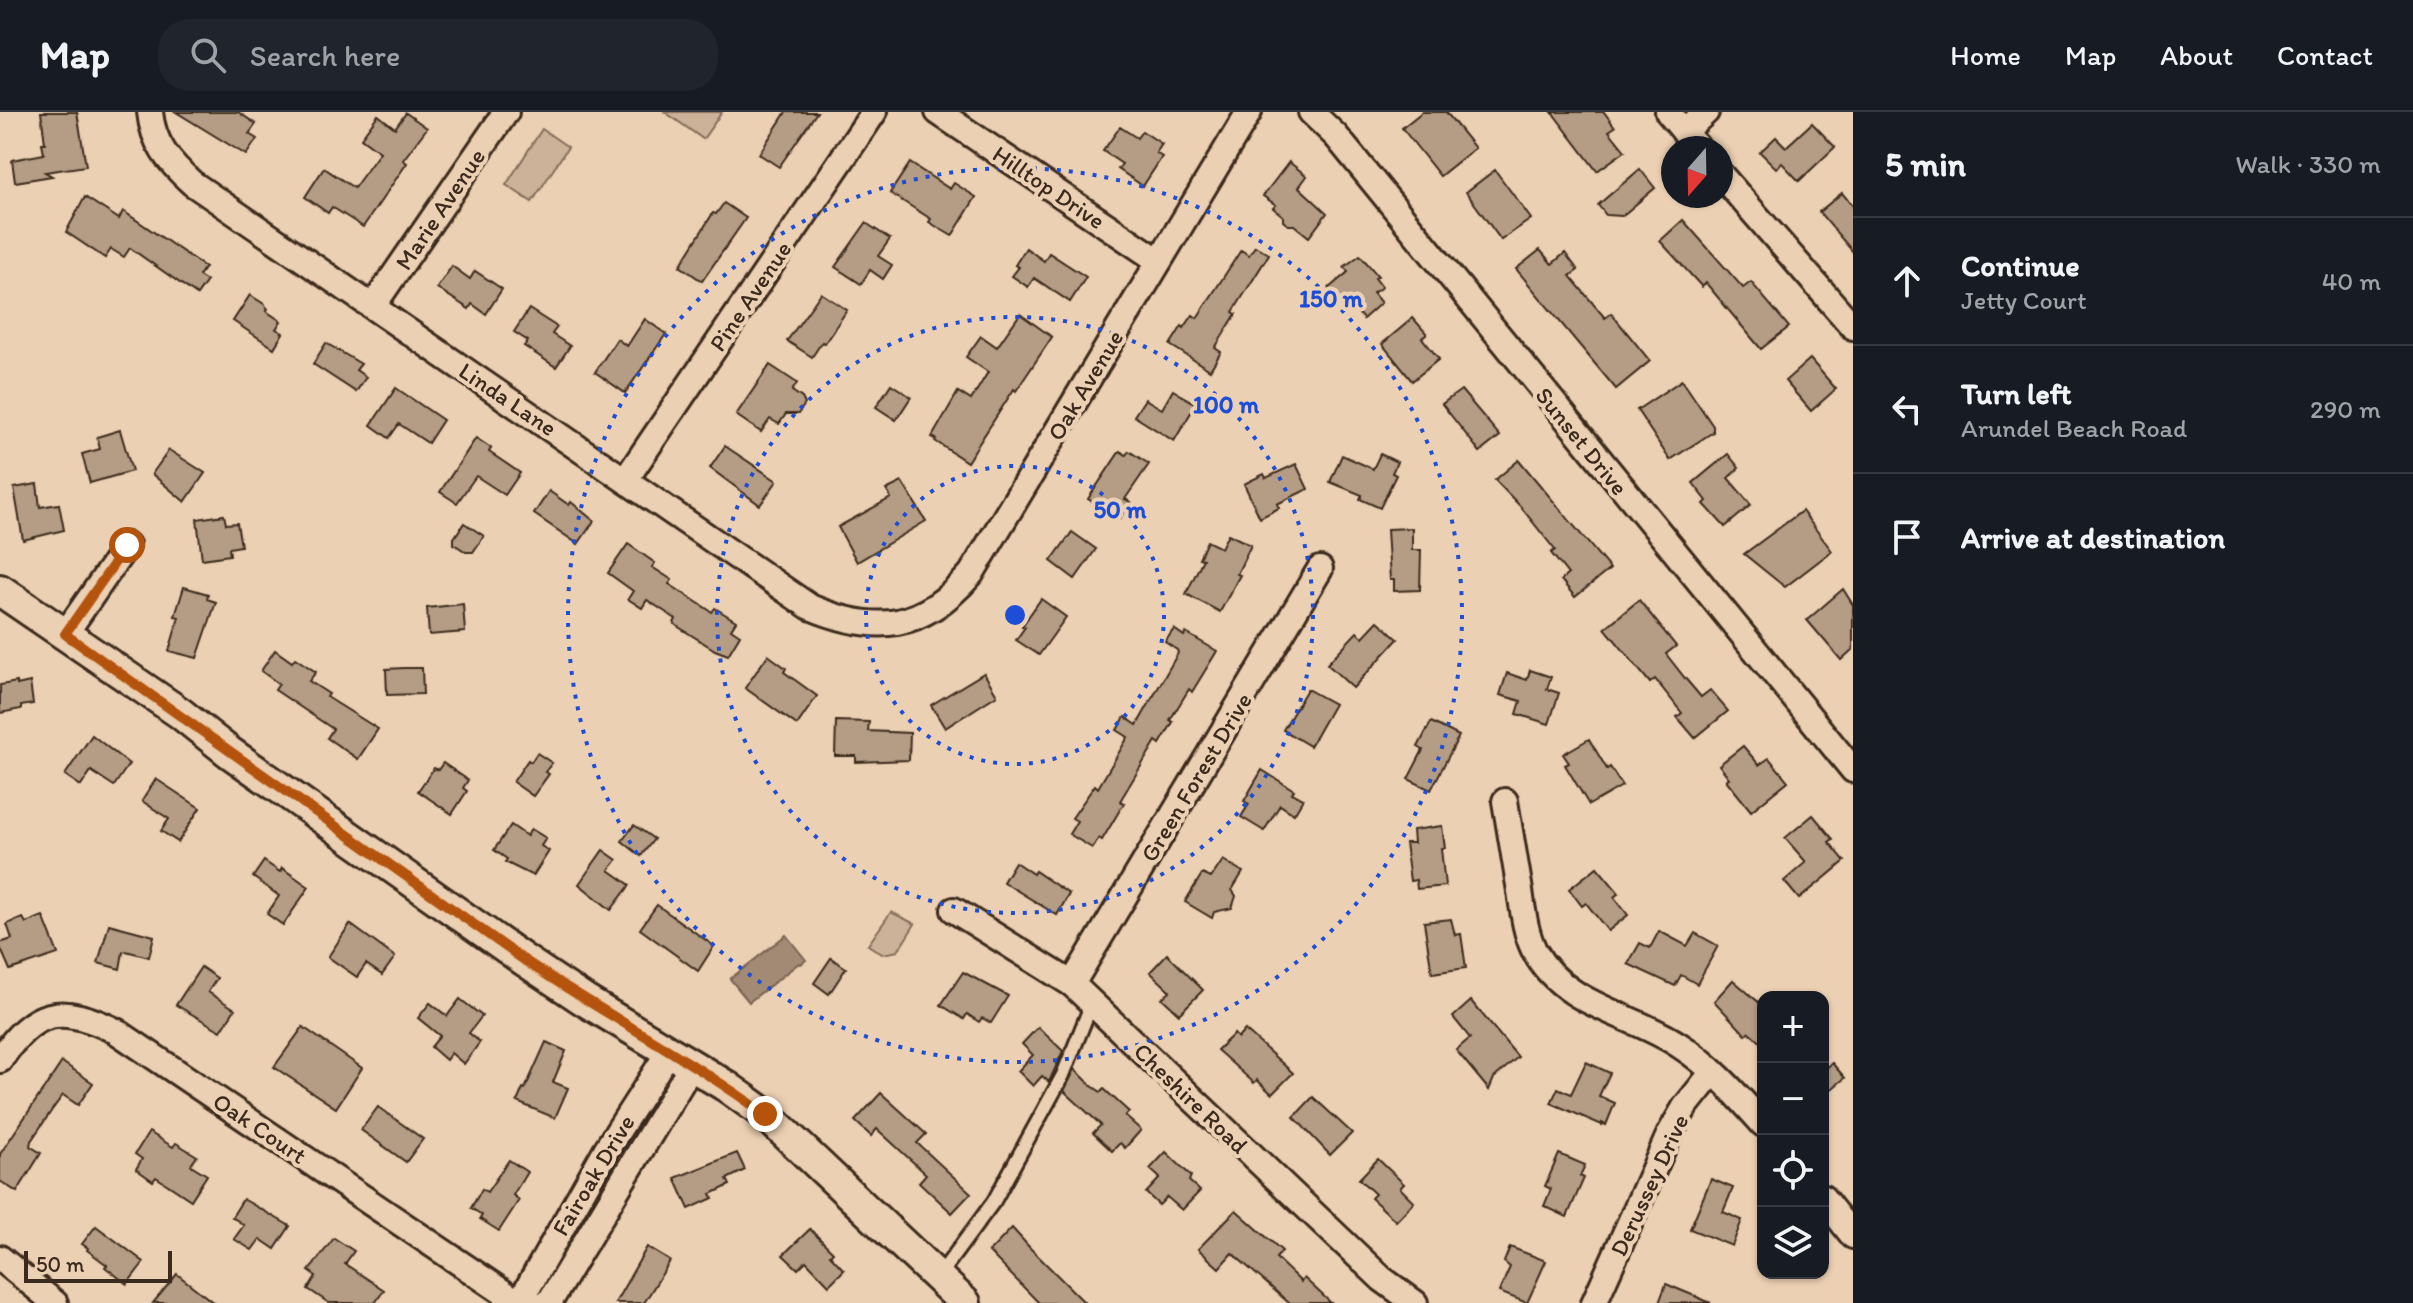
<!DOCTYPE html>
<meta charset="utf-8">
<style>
body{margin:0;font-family:Itim,sans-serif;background:#20242c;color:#f1f3f6}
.controls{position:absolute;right:24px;bottom:24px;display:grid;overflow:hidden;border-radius:16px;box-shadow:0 2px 6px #0004}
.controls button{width:72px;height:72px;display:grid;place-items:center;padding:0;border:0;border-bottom:2px solid #363941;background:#171b24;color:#f1f3f6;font:40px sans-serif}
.compass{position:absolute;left:1661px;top:24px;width:72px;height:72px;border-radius:50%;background:#171b24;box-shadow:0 2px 6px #0004;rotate:200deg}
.scale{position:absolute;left:24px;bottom:20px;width:148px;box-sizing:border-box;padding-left:8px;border:4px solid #3b2a1e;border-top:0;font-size:22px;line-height:28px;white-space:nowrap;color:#3b2a1e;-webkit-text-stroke:6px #ecd0b3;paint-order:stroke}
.stop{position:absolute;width:24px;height:24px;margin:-18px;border:6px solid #b45309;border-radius:50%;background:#fff}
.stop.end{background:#b45309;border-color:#fff;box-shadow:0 2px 8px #0008}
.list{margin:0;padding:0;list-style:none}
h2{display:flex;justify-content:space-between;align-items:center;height:104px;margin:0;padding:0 32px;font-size:34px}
h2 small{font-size:26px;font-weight:400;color:#9ea1a6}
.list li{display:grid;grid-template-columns:52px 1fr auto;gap:24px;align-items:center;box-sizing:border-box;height:128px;padding:0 32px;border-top:2px solid #363941}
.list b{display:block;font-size:30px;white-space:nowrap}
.list p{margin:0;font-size:26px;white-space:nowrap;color:#9ea1a6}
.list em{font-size:26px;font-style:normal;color:#9ea1a6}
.icon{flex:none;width:44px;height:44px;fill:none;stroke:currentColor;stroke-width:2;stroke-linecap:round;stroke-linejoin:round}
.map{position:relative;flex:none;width:1853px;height:1191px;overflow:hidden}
header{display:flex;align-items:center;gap:48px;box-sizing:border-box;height:112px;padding:0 40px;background:#171b24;border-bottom:2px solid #363941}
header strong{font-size:38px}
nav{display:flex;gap:44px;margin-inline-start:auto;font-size:28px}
.search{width:560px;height:72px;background:#20242c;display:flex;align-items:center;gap:20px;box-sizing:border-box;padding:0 28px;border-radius:32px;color:#9ea1a6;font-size:30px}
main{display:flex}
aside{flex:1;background:#171b24}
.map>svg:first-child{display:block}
.green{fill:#ccb298;stroke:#846e5b;stroke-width:2}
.water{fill:#a28a74;stroke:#796452;stroke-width:2}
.building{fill:#b59d85;stroke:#3b2a1e;stroke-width:2}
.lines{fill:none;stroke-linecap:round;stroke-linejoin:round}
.service-casing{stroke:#3b2a1e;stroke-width:18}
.minor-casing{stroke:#3b2a1e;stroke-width:30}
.tertiary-casing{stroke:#3b2a1e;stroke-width:36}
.service{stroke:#ecd0b3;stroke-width:12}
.minor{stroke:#ecd0b3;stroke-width:24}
.tertiary{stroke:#ecd0b3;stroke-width:30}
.route{stroke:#b45309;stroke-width:10}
.ring{fill:none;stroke:#1d4ed8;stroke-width:4;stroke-dasharray:4 8}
.labels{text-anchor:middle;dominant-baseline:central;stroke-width:8;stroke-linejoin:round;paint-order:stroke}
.street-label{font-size:24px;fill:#3b2a1e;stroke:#ecd0b3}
.centre{fill:#1d4ed8;stroke:#ecd0b3;stroke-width:4}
.ring-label{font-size:24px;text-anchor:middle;font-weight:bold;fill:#1d4ed8;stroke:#ecd0b3;stroke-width:8;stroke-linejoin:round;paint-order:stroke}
</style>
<header>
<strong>Map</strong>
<div class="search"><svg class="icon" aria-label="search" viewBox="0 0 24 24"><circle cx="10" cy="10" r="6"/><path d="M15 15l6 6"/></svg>Search here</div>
<nav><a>Home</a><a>Map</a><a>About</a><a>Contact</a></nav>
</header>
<main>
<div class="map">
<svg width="1853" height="1191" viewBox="0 0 1853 1191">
<rect width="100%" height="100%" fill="#ecd0b3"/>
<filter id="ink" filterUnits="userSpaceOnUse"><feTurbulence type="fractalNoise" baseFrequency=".0125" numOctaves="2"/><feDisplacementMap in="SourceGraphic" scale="16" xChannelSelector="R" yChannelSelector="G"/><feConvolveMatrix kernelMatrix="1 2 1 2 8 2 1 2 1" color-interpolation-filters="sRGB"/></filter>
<g filter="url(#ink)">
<g class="green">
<polygon points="665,0 722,0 703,27"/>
<polygon points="542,17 568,35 532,90 506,73"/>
<polygon points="891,800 915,812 898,839 882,842 868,833"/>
</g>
<polygon class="water" points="786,823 806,848 801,852 799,851 749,890 730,867"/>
<g class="building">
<polygon points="41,0 77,0 86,54 45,60 52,64 15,70 12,48 44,42 42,31 45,31"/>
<polygon points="176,0 238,0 256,12 249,22 257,27 246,43"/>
<polygon points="786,0 817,0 779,55 759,42"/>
<polygon points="1422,0 1446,0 1475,36 1440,64 1402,16"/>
<polygon points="1552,0 1604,0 1615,15 1609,19 1625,39 1597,59"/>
<polygon points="406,1 427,16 403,48 407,51 363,115 332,95 328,101 305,85 324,56 354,76 380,40 361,26 378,3 395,16"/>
<polygon points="1812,11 1835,35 1799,69 1782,51 1776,56 1760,40 1776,25 1786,35"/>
<polygon points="1120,15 1137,26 1142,19 1162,32 1156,41 1162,45 1143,74 1118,57 1122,52 1103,39"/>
<polygon points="1289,50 1307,64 1299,75 1327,101 1309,125 1294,113 1288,113 1283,109 1283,104 1273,96 1276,93 1263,84"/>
<polygon points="910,51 950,77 954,71 976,85 952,124 929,110 931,107 890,81"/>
<polygon points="1640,57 1655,76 1622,104 1606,103 1598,93"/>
<polygon points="1495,58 1531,107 1501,128 1466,80"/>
<polygon points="1842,81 1853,94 1853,140 1819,100"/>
<polygon points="85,85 119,107 123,99 205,155 199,164 207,169 197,183 130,136 124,145 111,137 105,146 66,120"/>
<polygon points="724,91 746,106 702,169 680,154 713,101 716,102"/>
<polygon points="1683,108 1743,176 1751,170 1789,215 1761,237 1706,171 1702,175 1660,129"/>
<polygon points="866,111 890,127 878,144 892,153 883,167 870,158 861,172 835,155"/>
<polygon points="1255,134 1269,142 1233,200 1236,202 1215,236 1221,240 1210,258 1170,233 1182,214 1184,216 1193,203 1197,206 1241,138 1249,143"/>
<polygon points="1026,136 1044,149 1049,141 1086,165 1070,190 1034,166 1028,175 1012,164 1019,155 1015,153"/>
<polygon points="1540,138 1552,152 1565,141 1578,158 1570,164 1605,206 1611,201 1650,249 1616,277 1516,157"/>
<polygon points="1360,143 1378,164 1375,166 1382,175 1373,181 1381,191 1363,207 1351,192 1334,190 1328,184 1329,176 1348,160 1344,155"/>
<polygon points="452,154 470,167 475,159 502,177 486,202 472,192 469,197 437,176"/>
<polygon points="821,181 847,198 825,231 822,230 812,245 787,229"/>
<polygon points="250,183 264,192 268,197 266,199 281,209 276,217 283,221 274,236 233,209"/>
<polygon points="529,197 557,215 552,222 570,234 556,255 524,234 528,229 514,220"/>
<polygon points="1020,202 1052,225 1016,279 1014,277 967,350 935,329 936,327 932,325 958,280 971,288 988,260 966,245 981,224 997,235"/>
<polygon points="1413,206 1427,222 1422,226 1439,247 1412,269 1382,232"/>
<polygon points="645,207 666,222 625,281 595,260 617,227 627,234"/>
<polygon points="326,231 361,252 356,258 366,265 356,280 313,252"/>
<polygon points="1810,247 1836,277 1811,299 1785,269"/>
<polygon points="770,253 797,271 792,279 802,286 805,292 798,302 786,302 779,312 770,307 761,320 736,303"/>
<polygon points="1682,268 1713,314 1713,320 1670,348 1637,298"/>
<polygon points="891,272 911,285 896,308 876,295"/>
<polygon points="396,276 443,308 428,331 399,312 389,326 371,313"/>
<polygon points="1173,278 1196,292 1174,329 1134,304 1145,287 1162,297"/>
<polygon points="1461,278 1500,324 1480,340 1442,292"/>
<polygon points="120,318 132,359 90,371 82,342 100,337 97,325"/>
<polygon points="476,326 491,336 489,340 520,361 505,383 476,364 457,391 440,380"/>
<polygon points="725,334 777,369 760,393 710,356"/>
<polygon points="169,338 205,361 185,390 152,362"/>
<polygon points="1120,339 1126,343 1129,339 1149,352 1125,387 1131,390 1119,407 1088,387"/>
<polygon points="1380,342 1397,350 1392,361 1396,363 1380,396 1360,387 1362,383 1330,370 1342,343 1373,357"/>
<polygon points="1728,342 1739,356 1728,366 1751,393 1725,415 1704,392 1707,389 1693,371"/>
<polygon points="1519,348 1610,457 1575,485 1561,468 1568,462 1551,441 1555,438 1520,394 1495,368"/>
<polygon points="1296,352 1308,377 1277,392 1279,396 1260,406 1244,372 1264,362 1266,366"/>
<polygon points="902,370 926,409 857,450 838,415 891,386 886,378"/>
<polygon points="37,372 40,395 59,392 64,418 23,428 14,376"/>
<polygon points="549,379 569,393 571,390 594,409 578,432 534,402"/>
<polygon points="1802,399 1832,439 1785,475 1744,442"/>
<polygon points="224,403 226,412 237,411 241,434 229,436 230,443 202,447 197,407"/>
<polygon points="464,411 484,424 473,440 466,440 454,432 454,426"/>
<polygon points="1412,416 1412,438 1421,438 1420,478 1394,479 1394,468 1390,468 1387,417"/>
<polygon points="1072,420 1096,437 1075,467 1051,449"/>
<polygon points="1228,422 1251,433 1237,462 1240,463 1220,500 1186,482 1203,447 1199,446 1207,429 1221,436"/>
<polygon points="628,432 655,451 652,455 672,468 669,472 712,500 715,496 736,509 731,517 740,523 728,543 715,538 677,514 674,511 676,507 647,488 642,496 628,487 633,479 608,461"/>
<polygon points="184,475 208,482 207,487 216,490 197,546 169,539 179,505 175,504"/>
<polygon points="1843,477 1853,493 1853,537 1841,548 1807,508"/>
<polygon points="1041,487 1066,505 1039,543 1016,528 1025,515 1022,514"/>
<polygon points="1639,488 1676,534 1666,542 1684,565 1701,585 1710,578 1728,599 1695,626 1677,605 1682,601 1655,567 1650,571 1605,516"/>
<polygon points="463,492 465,520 429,523 427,496"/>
<polygon points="1378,509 1398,527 1353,576 1327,552 1357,520 1363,525"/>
<polygon points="1174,517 1184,524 1186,521 1217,539 1192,580 1189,577 1170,608 1173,610 1160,632 1156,629 1120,689 1124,691 1102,728 1099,726 1092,736 1069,722 1077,709 1072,706 1095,673 1098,676 1128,625 1117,618 1125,605 1137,613 1178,541 1177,538 1165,530"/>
<polygon points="275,538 292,550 295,546 316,560 309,569 329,582 327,585 378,617 358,647 327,626 333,617 275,578 279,572 261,559"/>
<polygon points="768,543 786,556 784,560 817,584 797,613 745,576"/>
<polygon points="404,556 422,556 423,582 387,583 386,557"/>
<polygon points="1530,558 1551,565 1547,577 1559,581 1549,612 1517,602 1521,589 1500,583 1507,561 1527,568"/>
<polygon points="984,561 997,583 945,616 931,593"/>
<polygon points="17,570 17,573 30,570 33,592 21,594 21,597 0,601 0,573"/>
<polygon points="1307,577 1334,592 1310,634 1283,618"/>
<polygon points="836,609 869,610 868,619 910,621 909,648 856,650 856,644 835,644"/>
<polygon points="1431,610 1459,624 1431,678 1408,667 1423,638 1418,635"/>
<polygon points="92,623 129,652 114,674 91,659 81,674 65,663"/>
<polygon points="1589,627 1607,657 1610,655 1622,674 1589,693 1565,653 1569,651 1563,642"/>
<polygon points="1743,634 1759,653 1769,646 1788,669 1751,699 1726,668 1729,666 1719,653"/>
<polygon points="537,641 552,651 545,660 549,662 533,684 513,670 528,648 531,650"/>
<polygon points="443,651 468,668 463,676 467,679 452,702 418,679 434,656 438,658"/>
<polygon points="1262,658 1294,678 1292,681 1303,687 1294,702 1280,693 1264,719 1241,705 1249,692 1244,689"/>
<polygon points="156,667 200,696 178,730 161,719 169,707 142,689"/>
<polygon points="1813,703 1833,727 1829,730 1845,749 1799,787 1784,769 1806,750 1785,726"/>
<polygon points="511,713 527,724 531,717 546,726 541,734 549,739 533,764 505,750 507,747 494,738"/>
<polygon points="634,713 654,727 641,744 622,729"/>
<polygon points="1442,714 1445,736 1441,736 1445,774 1417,777 1416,768 1410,769 1405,731 1414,731 1413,718"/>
<polygon points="603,738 617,748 609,758 630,773 611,798 579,772"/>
<polygon points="1223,748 1243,760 1232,778 1236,784 1232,796 1214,800 1212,806 1185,790 1202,762 1211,766"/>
<polygon points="264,749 280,760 282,756 309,775 283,813 267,802 279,784 253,765"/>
<polygon points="1015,750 1033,762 1035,759 1069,782 1057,803 1003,770"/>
<polygon points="1597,755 1619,781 1614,785 1628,803 1608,819 1586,791 1582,794 1569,777"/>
<polygon points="657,793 714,834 698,859 640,817"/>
<polygon points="43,804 58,842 10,858 0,835 0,831 12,827 7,812 23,806 26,811"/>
<polygon points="1451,807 1455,823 1461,822 1466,856 1432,861 1424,810"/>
<polygon points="109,812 154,824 149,845 126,839 123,840 120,857 98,851"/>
<polygon points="350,812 395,845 382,863 366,852 357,865 328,845"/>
<polygon points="1659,819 1687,834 1695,821 1718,834 1697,872 1681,863 1675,874 1628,852 1640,831 1650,836"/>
<polygon points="1167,842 1203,878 1179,902 1162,886 1170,879 1150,860"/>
<polygon points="831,846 846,856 829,882 814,871"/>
<polygon points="201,855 217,866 208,880 235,897 221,919 176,893"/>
<polygon points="963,860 1008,884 991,911 982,906 979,910 967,902 964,907 941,893"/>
<polygon points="1733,868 1763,894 1763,932 1749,920 1746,923 1714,889"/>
<polygon points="460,887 482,904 469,921 480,930 464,952 451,941 446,948 431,935 440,924 418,906 430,891 447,904"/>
<polygon points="1471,889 1518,945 1494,966 1489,978 1456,938 1470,926 1453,905"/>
<polygon points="303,915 362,956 336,996 274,955"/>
<polygon points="1038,915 1063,939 1049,970 1042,964 1033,974 1018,959 1033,943 1022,932"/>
<polygon points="1245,918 1293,961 1272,982 1257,968 1254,971 1217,938 1234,922 1238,926"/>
<polygon points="546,930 566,939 553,970 568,976 555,1006 517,990 523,976 525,977"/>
<polygon points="62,950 93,971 78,993 63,983 52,998 31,1029 30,1034 41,1041 17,1080 0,1069 0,1042"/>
<polygon points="1586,950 1610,961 1599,984 1615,991 1606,1013 1602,1011 1602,1013 1551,991 1558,976 1571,982"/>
<polygon points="1832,951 1845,966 1823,984 1823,959"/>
<polygon points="1075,957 1092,974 1101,980 1104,977 1129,1000 1125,1004 1141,1018 1125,1036 1120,1031 1112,1039 1093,1021 1101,1013 1064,979"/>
<polygon points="881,981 926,1022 917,1031 971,1081 952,1101 919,1070 926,1062 877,1017 871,1024 855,1009"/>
<polygon points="1313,985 1352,1021 1330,1043 1294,1005"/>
<polygon points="378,995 423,1027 406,1050 361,1018"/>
<polygon points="149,1020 173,1035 176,1031 197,1044 191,1053 207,1063 191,1088 156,1065 153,1069 136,1057 142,1047 135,1042"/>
<polygon points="1166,1040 1191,1064 1189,1069 1200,1079 1182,1098 1167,1085 1159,1093 1146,1081 1160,1066 1150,1057"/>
<polygon points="737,1041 745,1058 727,1067 730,1073 711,1082 713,1086 689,1097 675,1066"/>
<polygon points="1559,1042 1585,1053 1580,1064 1584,1066 1567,1105 1544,1094 1551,1077 1545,1074"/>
<polygon points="1378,1047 1404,1072 1400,1076 1414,1090 1396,1109 1371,1086 1375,1082 1359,1067"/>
<polygon points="509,1048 527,1060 513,1083 519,1088 499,1119 480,1107 482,1103 471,1096 482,1077 487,1080"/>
<polygon points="1711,1067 1733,1076 1723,1100 1742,1108 1732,1134 1690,1117"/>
<polygon points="243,1087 290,1114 275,1137 260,1127 252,1138 234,1127 244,1113 232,1105"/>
<polygon points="1236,1098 1282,1139 1276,1146 1301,1170 1304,1166 1331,1191 1289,1191 1232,1141 1219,1156 1198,1137"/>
<polygon points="96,1114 144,1150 127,1172 105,1155 107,1153 87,1138 88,1136 82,1132"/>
<polygon points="1012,1116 1030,1136 1085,1191 1039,1191 989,1140"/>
<polygon points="810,1117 833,1140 830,1143 844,1158 829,1173 806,1149 798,1157 783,1143"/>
<polygon points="334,1126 354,1139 345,1152 384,1178 375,1191 329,1191 308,1177 316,1164 309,1159"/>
<polygon points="647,1135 670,1149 644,1191 615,1191"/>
<polygon points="1510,1135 1546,1149 1527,1191 1499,1180 1510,1155 1504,1150"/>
<polygon points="177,1162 214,1191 153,1191"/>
<polygon points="1666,1172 1711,1191 1659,1191"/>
</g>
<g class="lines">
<g class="service-casing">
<polyline id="service" points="938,1165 994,1089 1063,963 1092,891"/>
</g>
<g class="minor-casing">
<g id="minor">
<path d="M 150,0 C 153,32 169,50 192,71 L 810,495 C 877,523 922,518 971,462 L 1249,0"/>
<polyline points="938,0 1159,149"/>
<polyline points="1311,0 1336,24 1853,658"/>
<polyline points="1668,0 1698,36"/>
<polyline points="1684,20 1706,0"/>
<polyline points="1721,63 1853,215"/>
<polyline points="373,194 506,0"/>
<polyline points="626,367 874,0"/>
<polyline points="65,522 127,433"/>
<path d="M 1505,689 C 1510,719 1515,749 1520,779 C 1523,798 1525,820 1534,838 C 1563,894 1631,901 1679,933 C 1711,953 1738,984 1763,1012"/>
<polyline points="954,798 1072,872 1382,1167 1415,1191"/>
<polyline points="1072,872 1320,457"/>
<path d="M 0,948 C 34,896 61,892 116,919 L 519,1191"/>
<polyline points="1823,1086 1853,1124"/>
<polyline points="0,1146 55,1191"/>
<polyline points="529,1191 526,1179 607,1036 670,938"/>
<polyline points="546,1191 550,1189 692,953"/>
<polyline points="1594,1191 1670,1021 1685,995 1713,960"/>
</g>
</g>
<g class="tertiary-casing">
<polyline id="tertiary" points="0,478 180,601 229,640 524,848 584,888 726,974 765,1002 965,1191"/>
</g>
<use href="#service" class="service"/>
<use href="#minor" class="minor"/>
<use href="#tertiary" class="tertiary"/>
</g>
</g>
<g class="lines" filter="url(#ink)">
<path class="route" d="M 127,433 L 65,522 L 524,848 C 603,901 688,946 765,1002"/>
</g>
<g class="ring">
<circle cx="1015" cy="503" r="149"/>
<circle cx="1015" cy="503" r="298"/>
<circle cx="1015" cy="503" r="447"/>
</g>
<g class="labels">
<g class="street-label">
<text transform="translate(1049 75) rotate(34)">Hilltop Drive</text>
<text transform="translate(440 97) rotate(-56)">Marie Avenue</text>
<text transform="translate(750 184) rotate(-56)">Pine Avenue</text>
<text transform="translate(1085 273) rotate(-59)">Oak Avenue</text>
<text transform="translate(508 287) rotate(34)">Linda Lane</text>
<text transform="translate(1582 329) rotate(51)">Sunset Drive</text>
<text transform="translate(1196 665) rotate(-59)">Green Forest Drive</text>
<text transform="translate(1191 986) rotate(44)">Cheshire Road</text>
<text transform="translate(260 1016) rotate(34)">Oak Court</text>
<text transform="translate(593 1063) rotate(-59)">Fairoak Drive</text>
<text transform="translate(1649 1073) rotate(-65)">Derussey Drive</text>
</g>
</g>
<circle cx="1015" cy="503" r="12" class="centre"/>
<g class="ring-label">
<text x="1331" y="195">150 m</text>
<text x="1226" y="301">100 m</text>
<text x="1120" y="406">50 m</text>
</g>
</svg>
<div class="controls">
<button>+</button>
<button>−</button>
<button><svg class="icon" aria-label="locate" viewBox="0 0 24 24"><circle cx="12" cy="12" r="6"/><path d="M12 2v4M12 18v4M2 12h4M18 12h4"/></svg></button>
<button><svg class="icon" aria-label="layers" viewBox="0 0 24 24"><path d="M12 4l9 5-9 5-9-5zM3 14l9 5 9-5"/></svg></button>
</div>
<svg class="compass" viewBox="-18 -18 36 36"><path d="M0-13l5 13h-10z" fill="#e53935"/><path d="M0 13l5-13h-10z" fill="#9ea1a6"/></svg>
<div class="scale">50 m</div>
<div class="stop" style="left:127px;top:433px"></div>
<div class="stop end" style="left:765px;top:1002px"></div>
</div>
<aside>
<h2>5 min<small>Walk · 330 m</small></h2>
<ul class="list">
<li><svg class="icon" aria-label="ahead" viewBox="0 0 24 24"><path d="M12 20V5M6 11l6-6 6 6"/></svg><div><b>Continue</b><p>Jetty Court</p></div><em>40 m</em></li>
<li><svg class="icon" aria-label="left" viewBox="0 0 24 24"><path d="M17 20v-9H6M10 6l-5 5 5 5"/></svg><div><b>Turn left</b><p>Arundel Beach Road</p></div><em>290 m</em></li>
<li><svg class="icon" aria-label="arrive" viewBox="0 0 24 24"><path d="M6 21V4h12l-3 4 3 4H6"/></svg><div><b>Arrive at destination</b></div></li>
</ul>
</aside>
</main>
